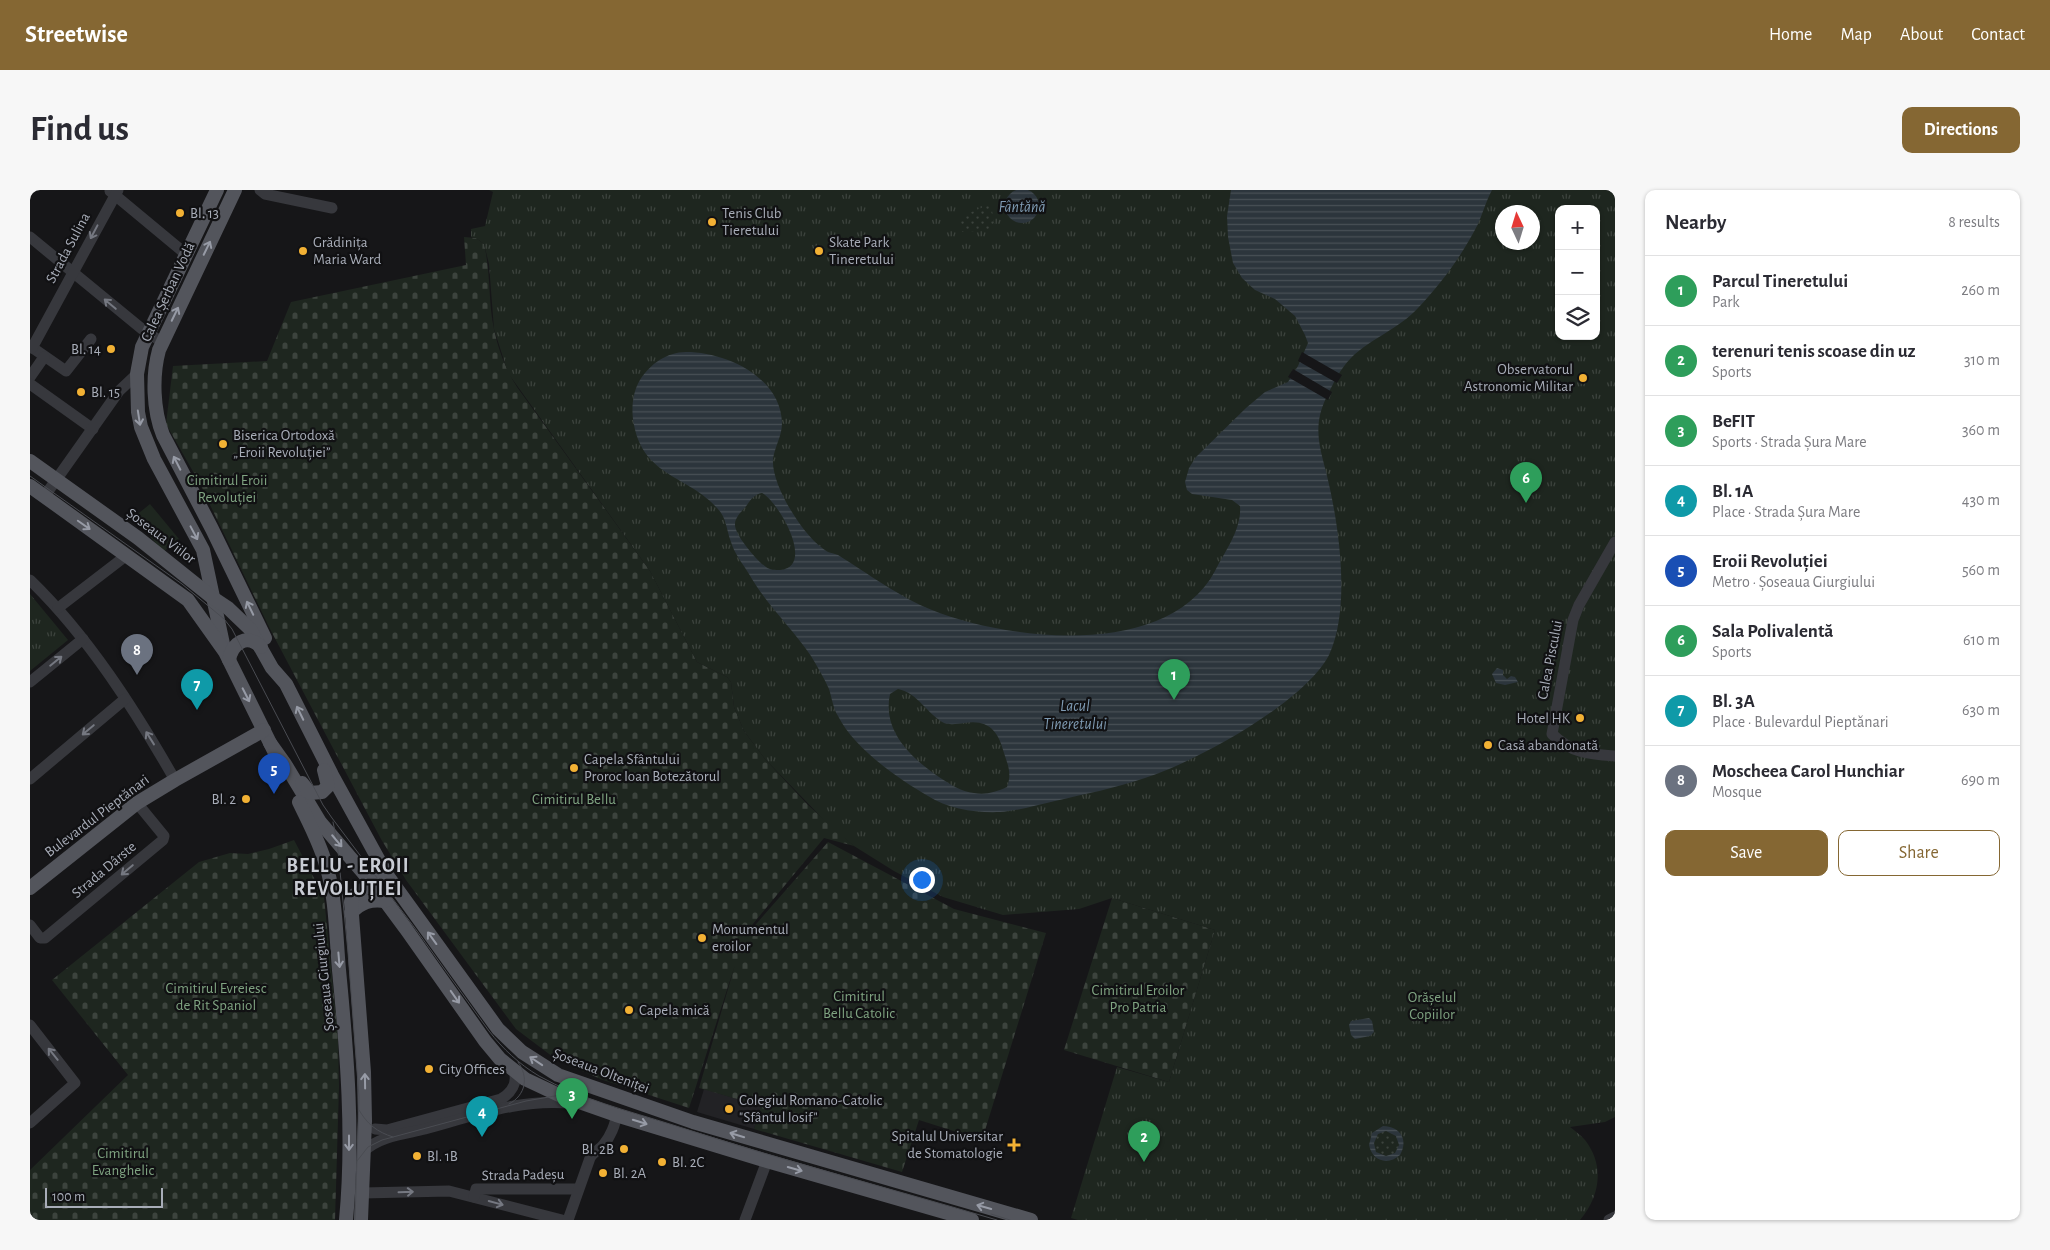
<!DOCTYPE html>
<meta charset="utf-8">
<style>
body{margin:0;font-family:"Alegreya Sans",sans-serif;background:#f7f7f7;color:#2b2b33}
.controls{position:absolute;right:15px;top:15px;display:grid;overflow:hidden;border-radius:10px;box-shadow:0 1px 4px #0004}
.controls button{width:45px;height:45px;display:grid;place-items:center;padding:0;border:0;border-bottom:1px solid #e1e1e2;background:#fff;color:#2b2b33;font:25px sans-serif}
.compass{position:absolute;left:1465px;top:15px;width:45px;height:45px;border-radius:50%;background:#fff;box-shadow:0 1px 4px #0004;rotate:356deg}
.scale{position:absolute;left:15px;bottom:12px;width:118px;box-sizing:border-box;padding-left:5px;border:2px solid #a8adb8;border-top:0;font-size:14px;line-height:18px;white-space:nowrap;color:#a8adb8;-webkit-text-stroke:4px #111113;paint-order:stroke}
.you{position:absolute;left:891px;top:689px;width:18px;height:18px;margin:-12px;border:4px solid #fff;border-radius:50%;background:#1a73e8;box-shadow:0 0 0 8px #1a73e833}
.badge{display:grid;place-items:center;width:32px;height:32px;border-radius:50%;background:#856733;color:#fff;font-size:16px;font-weight:700}
.pin{position:absolute;translate:-50% -41px;filter:drop-shadow(0 1px 2px #0008)}
.pin::after{content:'';position:absolute;top:26px;width:18px;height:15px;background:inherit;clip-path:polygon(0 0,100% 0,50% 100%)}
.list{margin:0;padding:0;list-style:none}
h2{display:flex;justify-content:space-between;align-items:center;height:65px;margin:0;padding:0 20px;font-size:21px}
h2 small{font-size:16px;font-weight:400;color:#7c7c81}
.list li{display:grid;grid-template-columns:32px 1fr auto;gap:15px;align-items:center;box-sizing:border-box;height:70px;padding:0 20px;border-top:1px solid #e1e1e2}
.list b{display:block;font-size:19px;white-space:nowrap}
.list p{margin:0;font-size:16px;white-space:nowrap;color:#7c7c81}
.list em{font-size:16px;font-style:normal;color:#7c7c81}
.actions{display:flex;gap:10px;padding:15px 20px}
.actions a{flex:1;padding:11px 0;border:1px solid #856733;border-radius:10px;text-align:center;font-size:18px;color:#856733}
.actions .main{background:#856733;color:#fff}
.icon{flex:none;width:28px;height:28px;fill:none;stroke:currentColor;stroke-width:2;stroke-linecap:round;stroke-linejoin:round}
.map{position:relative;flex:none;width:1585px;height:1030px;overflow:hidden;border-radius:10px}
header{display:flex;align-items:center;gap:30px;box-sizing:border-box;height:70px;padding:0 25px;background:#856733;color:#fff}
header strong{font-size:24px}
nav{display:flex;gap:28px;margin-inline-start:auto;font-size:18px}
.intro{display:flex;align-items:center;justify-content:space-between;box-sizing:border-box;height:120px;padding:0 30px}
h1{margin:0;font-size:35px}
.button{padding:12px 22px;border-radius:10px;background:#856733;color:#fff;font-size:18px;font-weight:700}
main{display:flex;gap:30px;padding:0 30px}
aside{flex:1;background:#fff;border-radius:10px;box-shadow:0 1px 4px #0004}
.map>svg:first-child{display:block}
.built{fill:#222225}
.grass{fill:#1e261f}
.cemetery{fill:url(#cemetery-stones)}
.park{fill:url(#park-tufts);fill-rule:evenodd}
.garden{fill:url(#garden-dots)}
.water{fill:url(#water-rules);fill-rule:evenodd}
.pier{fill:#161618}
.lines{fill:none;stroke-linecap:round;stroke-linejoin:round}
.minor{stroke:#37383d;stroke-width:11}
.major{stroke:#53555c;stroke-width:14}
.tram{stroke:#4a4c52;stroke-width:1}
.oneway{stroke:#757881}
.oneway2{stroke:#979ba6}
.poi-dot{fill:#f2b134;stroke:#111113;stroke-width:2}
.labels{text-anchor:middle;dominant-baseline:central;stroke-width:4.5;stroke-linejoin:round;paint-order:stroke}
.poi-label{font-size:15px;fill:#a8adb8;stroke:#111113;text-anchor:start}
.street-label{font-size:15px;fill:#a8adb8;stroke:#111113}
.park-label{font-size:15px;fill:#7fa381;stroke:#111113}
.water-label{font-size:16px;font-style:italic;fill:#7f9bb3;stroke:#111113}
.district-label{font-size:20px;font-weight:bold;letter-spacing:1px;fill:#c9ccd4;stroke:#111113}
</style>
<header>
<strong>Streetwise</strong>
<nav><a>Home</a><a>Map</a><a>About</a><a>Contact</a></nav>
</header>
<div class="intro"><h1>Find us</h1><a class="button">Directions</a></div>
<main>
<div class="map">
<svg width="1585" height="1030" viewBox="0 0 1585 1030">
<defs>
<pattern id="cemetery-stones" width="16" height="16" patternUnits="userSpaceOnUse" patternTransform="scale(1.25)"><rect width="16" height="16" fill="#1e261f"/><path d="M2 7V4a2 2 0 0 1 4 0v3zM10 15v-3a2 2 0 0 1 4 0v3z" fill="#3c433d"/></pattern>
<pattern id="park-tufts" width="24" height="20" patternUnits="userSpaceOnUse" patternTransform="scale(1.25)"><rect width="24" height="20" fill="#1e261f"/><path d="M3 7l-1-3M5 7V3M7 7l1-3M15 17l-1-3M17 17v-4M19 17l1-3" fill="none" stroke="#3c433d"/></pattern>
<pattern id="garden-dots" width="8" height="8" patternUnits="userSpaceOnUse" patternTransform="scale(1.25)"><rect width="8" height="8" fill="#1e261f"/><path d="M2 2h.1M6 6h.1" fill="none" stroke="#3c433d" stroke-width="1.8" stroke-linecap="round"/></pattern>
<pattern id="water-rules" width="6" height="5" patternUnits="userSpaceOnUse" patternTransform="scale(1.25)"><rect width="6" height="5" fill="#2c353c"/><path d="M0 2.5h6" fill="none" stroke="#485056"/></pattern>
</defs>
<rect width="100%" height="100%" fill="#161618"/>
<polygon class="built" points="674,899 731,916 724,939 667,922"/>
<polygon class="grass" points="120,314 149,349 133,362 104,327"/>
<g class="cemetery">
<path d="M 434,47 L 446,48 L 454,54 C 461,83 458,111 464,139 C 468,159 476,180 487,197 L 620,381 L 667,472 L 697,487 L 701,492 L 704,517 L 714,541 L 735,569 L 778,615 L 824,656 L 794,648 L 722,735 L 720,741 L 798,652 L 924,719 L 1016,743 L 952,950 L 889,930 L 872,982 L 724,939 L 731,916 L 669,898 L 705,775 L 659,918 L 573,890 L 527,870 L 486,839 L 376,690 L 351,649 L 240,439 L 169,292 L 136,234 L 143,176 L 237,171 L 261,112 L 436,75 Z"/>
<polygon points="264,650 294,707 308,847 309,897 305,1030 0,1030 0,980 98,885 22,790 169,672 200,663 218,664 239,659"/>
<polygon points="1082,708 1185,740 1139,892 1034,860"/>
</g>
<g class="park">
<path d="M 459,0 L 1585,0 L 1585,927 L 1575,932 L 1540,937 C 1545,941 1551,945 1555,950 C 1575,976 1570,1006 1550,1030 L 1048,1030 L 1041,1028 L 1087,877 L 1139,892 L 1185,740 L 1082,708 L 1049,719 L 973,725 L 913,707 L 864,681 L 824,656 L 799,635 L 735,569 L 714,541 L 704,517 L 701,492 L 697,487 L 667,472 L 620,381 L 478,183 L 464,139 L 459,74 L 454,54 L 446,48 L 441,47 L 441,39 L 455,36 L 463,2 ZM 1529,19 L 1566,19 L 1566,146 L 1529,146 ZM 1472,22 L 1502,22 L 1502,52 L 1472,52 Z"/>
<polygon points="0,404 38,450 0,481"/>
</g>
<g class="garden">
<polygon points="961,14 965,40 932,42 929,27"/>
<circle cx="1356" cy="954" r="13"/>
</g>
<g class="water">
<circle cx="992" cy="16" r="17"/>
<path d="M 1201,0 L 1462,0 C 1456,11 1453,23 1448,34 C 1433,64 1411,94 1388,118 C 1369,139 1341,148 1321,168 C 1310,179 1303,194 1296,208 C 1280,242 1293,264 1300,299 C 1310,345 1320,420 1299,465 C 1275,512 1166,572 1115,588 C 1086,598 1055,604 1025,611 C 1008,615 986,621 970,622 C 946,623 918,619 898,606 C 867,588 824,558 808,526 C 803,518 802,508 799,499 C 794,488 787,476 781,466 C 762,438 736,414 719,384 C 713,374 704,363 701,352 C 696,339 697,328 687,318 C 659,286 614,287 604,235 C 601,221 602,203 610,190 C 620,174 637,162 656,162 C 696,162 751,187 752,233 C 752,246 745,256 743,269 C 741,294 771,342 791,357 C 798,363 799,362 808,365 C 837,383 871,408 902,420 C 979,451 1138,469 1185,381 C 1195,361 1212,339 1210,316 L 1202,310 L 1162,304 L 1157,300 L 1155,292 L 1159,278 L 1166,267 L 1216,218 L 1235,202 L 1258,192 L 1268,176 L 1278,153 L 1275,145 L 1265,126 L 1245,109 L 1225,100 L 1212,88 L 1203,73 L 1198,47 L 1197,26 ZM 732,303 C 749,312 786,377 750,380 C 745,380 740,380 736,377 C 727,371 704,344 705,334 C 705,327 713,320 717,315 C 721,309 725,304 732,303 ZM 868,499 C 888,503 897,524 914,533 C 919,535 928,534 934,533 C 958,529 968,540 974,563 C 978,575 982,584 977,597 C 966,602 956,605 944,603 C 931,602 920,594 909,587 C 881,568 852,541 860,504 Z"/>
<polygon points="1467,478 1473,480 1473,485 1477,489 1481,486 1485,487 1488,492 1475,495 1466,493 1462,484"/>
<polygon points="1339,828 1342,831 1344,842 1340,846 1325,849 1321,845 1319,835 1321,831"/>
<path d="M 1353,936 C 1370,936 1379,950 1370,965 C 1358,976 1342,971 1339,955 L 1342,943 ZM 1356,941 L 1366,946 L 1369,955 L 1365,963 L 1356,966 L 1346,962 L 1344,953 L 1348,944 Z"/>
</g>
<g class="pier">
<polygon points="1272,162 1312,185 1307,193 1268,171"/>
<polygon points="1263,179 1302,202 1298,210 1258,187"/>
</g>
<g class="lines">
<g class="minor">
<polyline points="230,0 235,4 302,18"/>
<polyline points="80,1 157,65"/>
<polyline points="0,47 112,139 132,152"/>
<polyline points="0,156 36,181 61,149"/>
<polyline points="2,158 88,0"/>
<polyline points="0,187 14,167"/>
<polyline points="0,194 63,239"/>
<polyline points="14,307 89,201 107,184"/>
<path d="M 1585,352 L 1549,415 L 1543,430 L 1522,544 C 1541,563 1559,564 1585,566"/>
<path d="M 0,390 C 58,446 105,520 145,590"/>
<polyline points="28,418 97,365"/>
<polyline points="0,492 53,449"/>
<polyline points="0,589 95,509"/>
<polyline points="0,735 10,748 15,748 133,650 134,646 107,613"/>
<polyline points="0,835 45,893 0,933"/>
<path d="M 345,939 L 357,940 L 471,909 C 481,903 488,893 484,881"/>
<path d="M 334,961 C 350,946 374,944 395,939 C 443,926 494,907 545,914"/>
<polyline points="333,1003 419,1001 532,1030"/>
<polyline points="444,1007 446,999 548,999"/>
<path d="M 538,1030 L 560,968 C 563,962 570,960 574,954 C 580,947 586,934 586,925"/>
<polyline points="715,1030 737,971"/>
<polyline points="1579,1030 1585,1027"/>
</g>
<g class="major">
<polyline points="187,0 112,157 107,184 108,222 111,237 124,269 173,360 193,454"/>
<path d="M 205,0 L 129,160 C 122,186 123,220 133,245 L 182,339 L 235,448"/>
<polyline points="0,271 108,348 183,408 198,418 220,439 242,478 256,494 302,585 357,685 468,839 492,862 528,885 663,932 1001,1030"/>
<polyline points="0,296 158,410 195,462 244,561"/>
<path d="M 199,470 C 202,453 217,443 231,457"/>
<polyline points="240,553 255,574 290,632 342,693 376,739 455,851 470,869 495,889 529,905 586,925 737,971 942,1030"/>
<polyline points="272,593 280,603 292,602 298,596 294,580"/>
<path d="M 269,612 C 279,633 290,653 296,675 C 306,706 306,747 309,780 C 317,863 324,947 316,1030"/>
<polyline points="0,698 107,613 145,590 234,540"/>
<path d="M 321,723 C 331,712 341,709 355,711"/>
<polyline points="331,1030 335,931 334,882 321,712 323,706 349,689"/>
</g>
<g class="tram">
<path d="M 0,286 L 152,394 L 194,429 L 202,439 L 293,615 L 302,628 L 387,741 L 459,841 C 473,859 489,874 509,886 C 550,909 599,921 643,935 C 750,970 859,998 967,1030"/>
<polyline points="303,632 307,651 318,762 329,907 325,1030"/>
<path d="M 479,914 C 496,905 499,887 488,872"/>
<path d="M 329,920 C 337,934 347,942 363,947"/>
<polyline points="327,971 338,957 352,950 496,911 542,903"/>
<polyline points="961,1024 980,1030"/>
</g>
</g>
<defs><path id="oneway-shaft" d="M-6 0H5M1.5-3L5.5 0L1.5 3" fill="none" stroke-width="1.6" stroke-linecap="round" stroke-linejoin="round" transform="scale(1.25)"/></defs>
<g class="oneway">
<use href="#oneway-shaft" transform="translate(64 42) rotate(118)"/>
<use href="#oneway-shaft" transform="translate(80 114) rotate(-140)"/>
<use href="#oneway-shaft" transform="translate(26 471) rotate(-39)"/>
<use href="#oneway-shaft" transform="translate(58 540) rotate(140)"/>
<use href="#oneway-shaft" transform="translate(120 548) rotate(-122)"/>
<use href="#oneway-shaft" transform="translate(97 680) rotate(140)"/>
<use href="#oneway-shaft" transform="translate(23 864) rotate(-129)"/>
<use href="#oneway-shaft" transform="translate(376 1002) rotate(-2)"/>
<use href="#oneway-shaft" transform="translate(466 1013) rotate(15)"/>
</g>
<g class="oneway2">
<use href="#oneway-shaft" transform="translate(177 58) rotate(-64)"/>
<use href="#oneway-shaft" transform="translate(145 124) rotate(-64)"/>
<use href="#oneway-shaft" transform="translate(109 228) rotate(81)"/>
<use href="#oneway-shaft" transform="translate(147 273) rotate(-117)"/>
<use href="#oneway-shaft" transform="translate(54 335) rotate(35)"/>
<use href="#oneway-shaft" transform="translate(164 343) rotate(62)"/>
<use href="#oneway-shaft" transform="translate(220 418) rotate(-116)"/>
<use href="#oneway-shaft" transform="translate(216 505) rotate(63)"/>
<use href="#oneway-shaft" transform="translate(270 523) rotate(-116)"/>
<use href="#oneway-shaft" transform="translate(307 651) rotate(50)"/>
<use href="#oneway-shaft" transform="translate(402 748) rotate(-126)"/>
<use href="#oneway-shaft" transform="translate(309 770) rotate(85)"/>
<use href="#oneway-shaft" transform="translate(425 807) rotate(55)"/>
<use href="#oneway-shaft" transform="translate(506 871) rotate(-146)"/>
<use href="#oneway-shaft" transform="translate(335 891) rotate(-91)"/>
<use href="#oneway-shaft" transform="translate(610 932) rotate(17)"/>
<use href="#oneway-shaft" transform="translate(707 945) rotate(-163)"/>
<use href="#oneway-shaft" transform="translate(319 953) rotate(90)"/>
<use href="#oneway-shaft" transform="translate(765 979) rotate(16)"/>
<use href="#oneway-shaft" transform="translate(954 1017) rotate(-164)"/>
</g>
<g class="poi-dot">
<circle cx="150" cy="23" r="5"/>
<circle cx="682" cy="32" r="5"/>
<circle cx="273" cy="61" r="5"/>
<circle cx="789" cy="61" r="5"/>
<circle cx="81" cy="159" r="5"/>
<circle cx="1553" cy="188" r="5"/>
<circle cx="51" cy="202" r="5"/>
<circle cx="193" cy="254" r="5"/>
<circle cx="1550" cy="528" r="5"/>
<circle cx="1458" cy="555" r="5"/>
<circle cx="544" cy="578" r="5"/>
<circle cx="216" cy="609" r="5"/>
<circle cx="672" cy="748" r="5"/>
<circle cx="599" cy="820" r="5"/>
<circle cx="399" cy="879" r="5"/>
<circle cx="699" cy="919" r="5"/>
<path d="M981.5 947.5h5v5h5v5h-5v5h-5v-5h-5v-5h5z"/>
<circle cx="594" cy="959" r="5"/>
<circle cx="387" cy="966" r="5"/>
<circle cx="632" cy="972" r="5"/>
<circle cx="573" cy="983" r="5"/>
</g>
<g class="labels">
<g class="poi-label">
<text x="160" y="23">Bl. 13</text>
<text x="692" y="23">Tenis Club<tspan x="692" dy="17">Tieretului</tspan></text>
<text x="283" y="52">Grădinița<tspan x="283" dy="17">Maria Ward</tspan></text>
<text x="799" y="52">Skate Park<tspan x="799" dy="17">Tineretului</tspan></text>
<text x="71" y="159" text-anchor="end">Bl. 14</text>
<text x="1543" y="179" text-anchor="end">Observatorul<tspan x="1543" dy="17">Astronomic Militar</tspan></text>
<text x="61" y="202">Bl. 15</text>
<text x="203" y="245">Biserica Ortodoxă<tspan x="203" dy="17">„Eroii Revoluției”</tspan></text>
<text x="1540" y="528" text-anchor="end">Hotel HK</text>
<text x="1468" y="555">Casă abandonată</text>
<text x="554" y="569">Capela Sfântului<tspan x="554" dy="17">Proroc Ioan Botezătorul</tspan></text>
<text x="206" y="609" text-anchor="end">Bl. 2</text>
<text x="682" y="739">Monumentul<tspan x="682" dy="17">eroilor</tspan></text>
<text x="609" y="820">Capela mică</text>
<text x="409" y="879">City Offices</text>
<text x="709" y="910">Colegiul Romano-Catolic<tspan x="709" dy="17">"Sfântul Iosif"</tspan></text>
<text x="973" y="946" text-anchor="end">Spitalul Universitar<tspan x="973" dy="17">de Stomatologie</tspan></text>
<text x="584" y="959" text-anchor="end">Bl. 2B</text>
<text x="397" y="966">Bl. 1B</text>
<text x="642" y="972">Bl. 2C</text>
<text x="583" y="983">Bl. 2A</text>
</g>
<g class="street-label">
<text transform="translate(38 58) rotate(-62)">Strada Sulina</text>
<text transform="translate(138 102) rotate(-65)">Calea Șerban Vodă</text>
<text transform="translate(131 346) rotate(37)">Șoseaua Viilor</text>
<text transform="translate(1520 470) rotate(-79)">Calea Piscului</text>
<text transform="translate(67 626) rotate(-37)">Bulevardul Pieptănari</text>
<text transform="translate(74 680) rotate(-40)">Strada Dârste</text>
<text transform="translate(294 787) rotate(-96)">Șoseaua Giurgiului</text>
<text transform="translate(571 881) rotate(21)">Șoseaua Olteniței</text>
<text transform="translate(493 985) rotate(-1)">Strada Padeșu</text>
</g>
<g class="park-label">
<text x="197" y="290">Cimitirul Eroii<tspan x="197" dy="17">Revoluției</tspan></text>
<text x="544" y="609">Cimitirul Bellu</text>
<text x="186" y="798">Cimitirul Evreiesc<tspan x="186" dy="17">de Rit Spaniol</tspan></text>
<text x="1108" y="800">Cimitirul Eroilor<tspan x="1108" dy="17">Pro Patria</tspan></text>
<text x="829" y="806">Cimitirul<tspan x="829" dy="17">Bellu Catolic</tspan></text>
<text x="1402" y="807">Orășelul<tspan x="1402" dy="17">Copiilor</tspan></text>
<text x="93" y="963">Cimitirul<tspan x="93" dy="17">Evanghelic</tspan></text>
</g>
<g class="water-label">
<text x="992" y="17">Fântănă</text>
<text x="1045" y="516">Lacul<tspan x="1045" dy="18">Tineretului</tspan></text>
</g>
<g class="district-label">
<text x="318" y="676">BELLU - EROII<tspan x="318" dy="23">REVOLUȚIEI</tspan></text>
</g>
</g>
</svg>
<div class="controls">
<button>+</button>
<button>−</button>
<button><svg class="icon" aria-label="layers" viewBox="0 0 24 24"><path d="M12 4l9 5-9 5-9-5zM3 14l9 5 9-5"/></svg></button>
</div>
<svg class="compass" viewBox="-18 -18 36 36"><path d="M0-13l5 13h-10z" fill="#e53935"/><path d="M0 13l5-13h-10z" fill="#7c7c81"/></svg>
<div class="scale">100 m</div>
<div class="you"></div>
<div class="pin badge" style="left:1144px;top:510px;background:#2e9e5b">1</div>
<div class="pin badge" style="left:1114px;top:972px;background:#2e9e5b">2</div>
<div class="pin badge" style="left:542px;top:929px;background:#2e9e5b">3</div>
<div class="pin badge" style="left:452px;top:947px;background:#0f9aa8">4</div>
<div class="pin badge" style="left:244px;top:604px;background:#1a4fb4">5</div>
<div class="pin badge" style="left:1496px;top:313px;background:#2e9e5b">6</div>
<div class="pin badge" style="left:167px;top:520px;background:#0f9aa8">7</div>
<div class="pin badge" style="left:107px;top:485px;background:#6b7280">8</div>
</div>
<aside>
<h2>Nearby<small>8 results</small></h2>
<ul class="list">
<li><span class="badge" style="background:#2e9e5b">1</span><div><b>Parcul Tineretului</b><p>Park</p></div><em>260 m</em></li>
<li><span class="badge" style="background:#2e9e5b">2</span><div><b>terenuri tenis scoase din uz</b><p>Sports</p></div><em>310 m</em></li>
<li><span class="badge" style="background:#2e9e5b">3</span><div><b>BeFIT</b><p>Sports · Strada Șura Mare</p></div><em>360 m</em></li>
<li><span class="badge" style="background:#0f9aa8">4</span><div><b>Bl. 1A</b><p>Place · Strada Șura Mare</p></div><em>430 m</em></li>
<li><span class="badge" style="background:#1a4fb4">5</span><div><b>Eroii Revoluției</b><p>Metro · Șoseaua Giurgiului</p></div><em>560 m</em></li>
<li><span class="badge" style="background:#2e9e5b">6</span><div><b>Sala Polivalentă</b><p>Sports</p></div><em>610 m</em></li>
<li><span class="badge" style="background:#0f9aa8">7</span><div><b>Bl. 3A</b><p>Place · Bulevardul Pieptănari</p></div><em>630 m</em></li>
<li><span class="badge" style="background:#6b7280">8</span><div><b>Moscheea Carol Hunchiar</b><p>Mosque</p></div><em>690 m</em></li>
</ul>
<div class="actions"><a class="main">Save</a><a>Share</a></div>
</aside>
</main>
